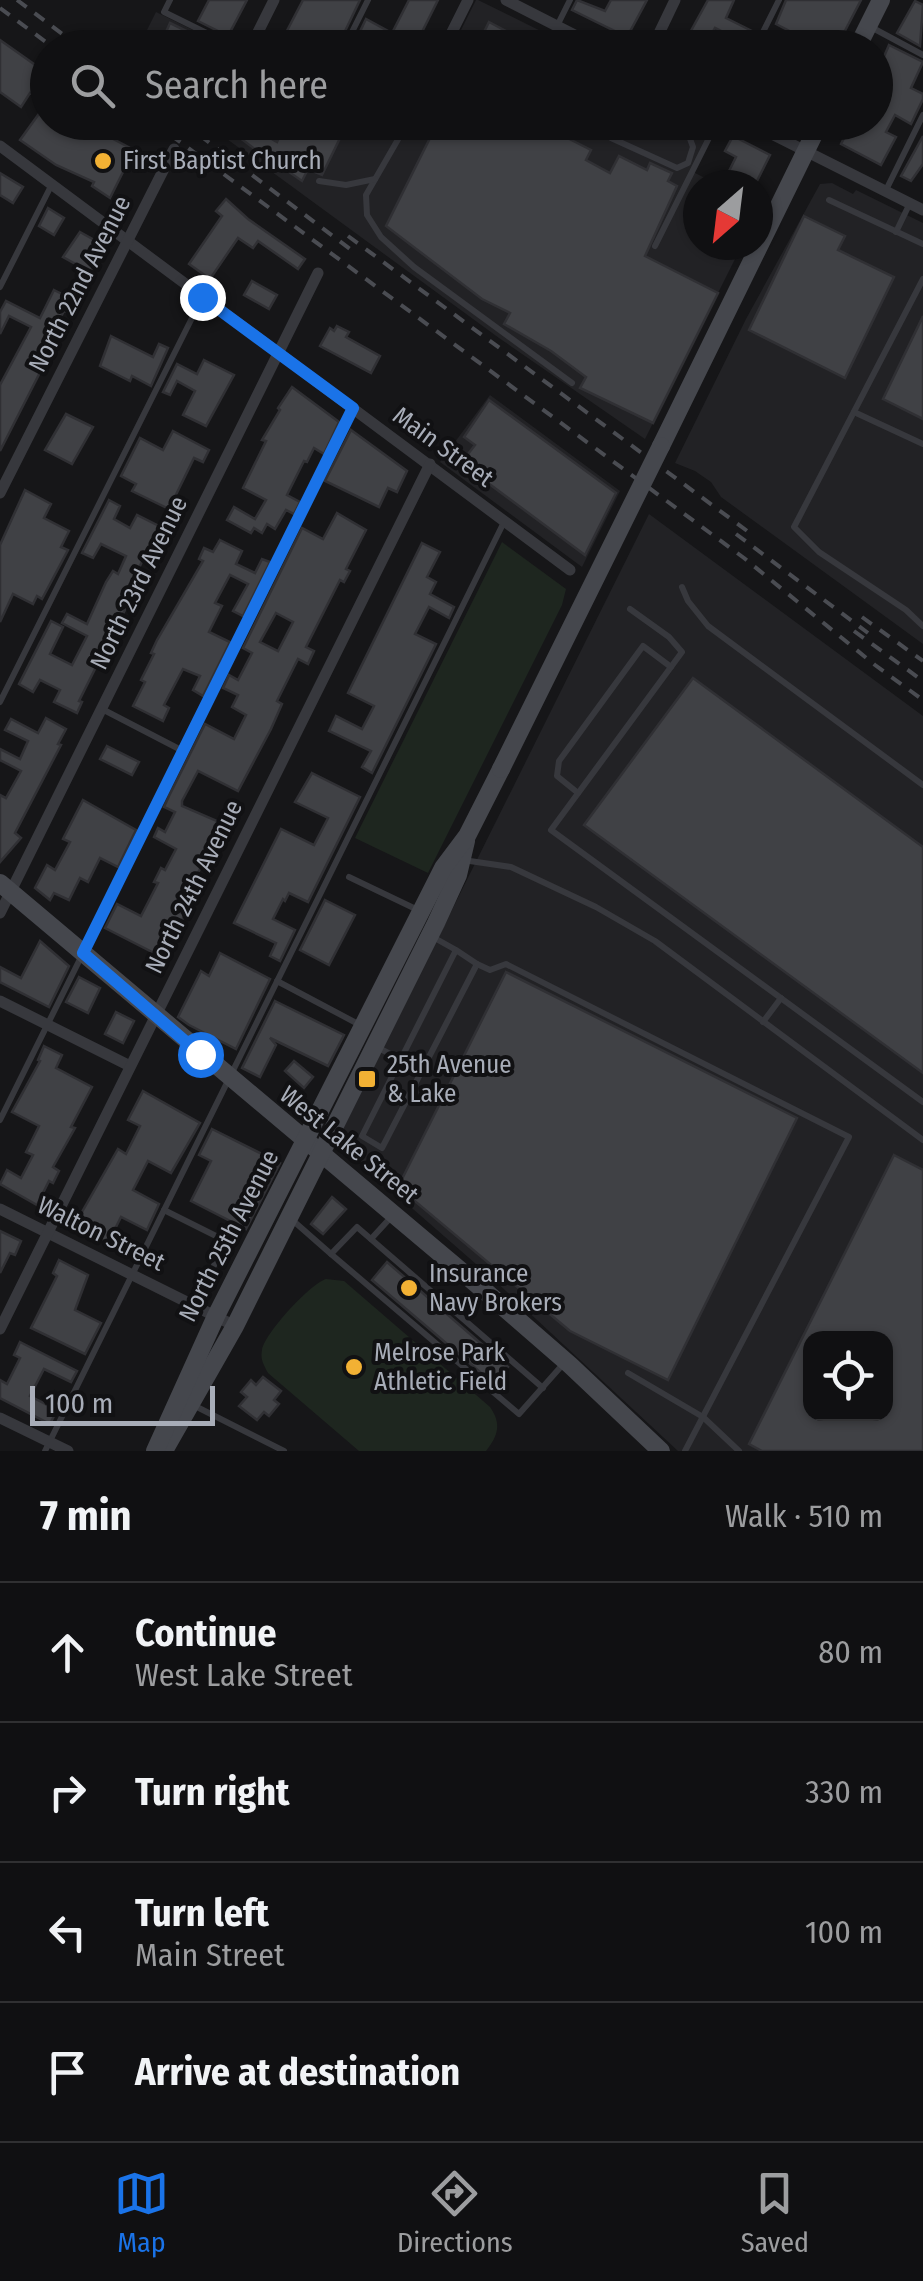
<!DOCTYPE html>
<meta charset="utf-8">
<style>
body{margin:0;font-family:"Fira Sans Condensed",sans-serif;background:#19191b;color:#f1f3f6}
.controls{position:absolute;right:30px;bottom:30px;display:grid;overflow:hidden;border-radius:20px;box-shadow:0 2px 8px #0004}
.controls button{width:90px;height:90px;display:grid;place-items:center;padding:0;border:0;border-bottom:2px solid #303032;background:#101012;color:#f1f3f6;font:50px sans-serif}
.compass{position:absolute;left:683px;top:170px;width:90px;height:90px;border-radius:50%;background:#101012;box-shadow:0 2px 8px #0004;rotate:208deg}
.scale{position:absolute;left:30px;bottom:25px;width:185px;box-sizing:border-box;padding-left:10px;border:5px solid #a8adb8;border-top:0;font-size:28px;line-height:35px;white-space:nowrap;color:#a8adb8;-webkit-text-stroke:8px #111113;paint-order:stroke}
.stop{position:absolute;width:30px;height:30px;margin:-22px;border:8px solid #1a73e8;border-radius:50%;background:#fff}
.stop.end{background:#1a73e8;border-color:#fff;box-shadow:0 2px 10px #0008}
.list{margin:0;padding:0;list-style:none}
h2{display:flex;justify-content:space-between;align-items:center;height:130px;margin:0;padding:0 40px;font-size:42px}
h2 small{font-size:32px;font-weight:400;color:#9c9d9f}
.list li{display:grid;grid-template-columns:65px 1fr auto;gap:30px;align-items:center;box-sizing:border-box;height:140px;padding:0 40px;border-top:2px solid #303032}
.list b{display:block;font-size:38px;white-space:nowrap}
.list p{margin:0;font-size:32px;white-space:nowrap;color:#9c9d9f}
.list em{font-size:32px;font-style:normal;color:#9c9d9f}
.icon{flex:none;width:55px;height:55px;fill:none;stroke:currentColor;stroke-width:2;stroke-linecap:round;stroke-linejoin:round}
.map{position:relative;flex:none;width:923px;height:1451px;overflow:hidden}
.search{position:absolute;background:#101012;box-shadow:0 2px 8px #0004;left:30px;right:30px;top:30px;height:110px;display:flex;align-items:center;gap:25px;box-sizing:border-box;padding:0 35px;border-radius:55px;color:#9c9d9f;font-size:38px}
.sheet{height:690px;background:#101012}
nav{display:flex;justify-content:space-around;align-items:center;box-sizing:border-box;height:140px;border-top:2px solid #303032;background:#101012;font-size:28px;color:#9c9d9f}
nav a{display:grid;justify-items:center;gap:5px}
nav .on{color:#1a73e8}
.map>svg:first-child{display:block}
.built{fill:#222225;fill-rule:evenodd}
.green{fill:#1e261f}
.building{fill:#404145;stroke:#303034;stroke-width:2.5;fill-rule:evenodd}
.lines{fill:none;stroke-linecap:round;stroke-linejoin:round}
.service{stroke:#37383d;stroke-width:6}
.minor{stroke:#37383d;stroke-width:11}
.secondary{stroke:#45474d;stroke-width:18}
.rail{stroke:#4a4c52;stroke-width:4;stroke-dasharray:12 10;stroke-linecap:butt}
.secondary-bridge{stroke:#45474d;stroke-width:18}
.route{stroke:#1a73e8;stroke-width:12}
.poi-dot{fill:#f2b134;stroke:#111113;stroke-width:4}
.labels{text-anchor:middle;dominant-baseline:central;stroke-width:8;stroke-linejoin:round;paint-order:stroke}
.poi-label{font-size:25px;fill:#a8adb8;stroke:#111113;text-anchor:start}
.street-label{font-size:25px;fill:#a8adb8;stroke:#111113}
</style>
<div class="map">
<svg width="923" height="1451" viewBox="0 0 923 1451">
<rect width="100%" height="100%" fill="#161618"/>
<g class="built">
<polygon points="476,0 478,0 573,47 452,48"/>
<polygon points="156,12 228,47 138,48"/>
<polygon points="414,122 717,123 693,172 719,185 698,185 698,245 742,245 645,439 499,338 205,123 382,123 408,135"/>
<polygon points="832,183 853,194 856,190 923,223 923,644 721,497 711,482 695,471 675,463 746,319 820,184"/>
<polygon points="490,395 620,491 582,567 440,462"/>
<path d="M 649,514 L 923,716 L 923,1451 L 678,1451 L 492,1278 L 342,1147 L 342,1131 ZM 810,1338 L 886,1338 L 886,1414 L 810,1414 Z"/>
</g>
<g class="green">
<polygon points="502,542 566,589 562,605 428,873 355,838"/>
<path d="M 326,1279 L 344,1281 L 490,1407 C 502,1424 498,1436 486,1451 L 359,1451 L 268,1373 C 264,1365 260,1360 262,1350 C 265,1333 310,1284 326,1279 Z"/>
</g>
<g class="building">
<polygon points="209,0 247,0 228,36 198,21"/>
<polygon points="303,0 360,0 337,48 278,48"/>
<polygon points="409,0 438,0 414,48 390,48 377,41 374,48 352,48 366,19 392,33"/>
<polygon points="577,0 605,11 611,0 647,0 627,37 572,10"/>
<polygon points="708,0 734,0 726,18 754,32 747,48 735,48 739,40 715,28 704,48 687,38"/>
<polygon points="786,0 861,0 836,48 822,48 776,24"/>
<polygon points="915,1 923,5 920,46 897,33"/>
<polygon points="489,22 538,48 476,48"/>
<polygon points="170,23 197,36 192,48 159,48"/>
<polygon points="0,40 48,74 48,122 81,122 134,150 110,198 92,186 94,182 56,165 20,140 46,104 30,93 21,107 0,92"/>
<polygon points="889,45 923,62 911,88 923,94 923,99 911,124 895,115 886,132 896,137 881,165 841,144 852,122 876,122 876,75"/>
<polygon points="219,122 243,122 277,142 286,122 375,122 369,137 346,126 322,175 308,169 302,181 282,167 281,169"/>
<polygon points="438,122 536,122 591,150 586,160 610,173 619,156 647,170 650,163 672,173 668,181 677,186 645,256 718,293 653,423 580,388 586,377 551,351 504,324 510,313 482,299 386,226"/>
<polygon points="733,136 770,155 755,185 731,185 724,181 736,157 725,151"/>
<polygon points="923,136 923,164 911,181 901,176"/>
<polygon points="0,173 23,187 13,203 0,195"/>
<polygon points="226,199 248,219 305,259 298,269 258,241 253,248 238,238 210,279 189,264 222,216 216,211"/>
<polygon points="48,208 64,218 54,235 39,226"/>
<polygon points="804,216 845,236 838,250 894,277 845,378 749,330"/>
<polygon points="80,232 105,246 90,272 63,257"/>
<polygon points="252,281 277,295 269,309 244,295"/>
<polygon points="54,290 76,301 70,314 64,311 50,338 56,341 0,451 0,385 31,327 9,316 0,334 0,312 6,301 40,318"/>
<polygon points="923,316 923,419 883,399"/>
<polygon points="337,326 349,332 346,337 380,356 371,373 320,346 330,328 334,331"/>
<polygon points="111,336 153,357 159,344 168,348 151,386 132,376 130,381 100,366"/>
<polygon points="204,360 234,375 206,426 183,415 195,391 177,381 170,395 163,392 177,364 197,374"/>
<polygon points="292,387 339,422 324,454 314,448 307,462 304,461 287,495 300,502 294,514 286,510 275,529 267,524 262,533 254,528 251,533 227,520 234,507 255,519 266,500 243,488 266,441 262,440 280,410 278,408"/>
<polygon points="489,400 616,493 585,555 461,463 475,445 464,437"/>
<polygon points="66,414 93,427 72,464 45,450"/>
<polygon points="351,430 407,471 397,492 388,488 379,507 325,481"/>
<polygon points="173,431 209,450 203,462 194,458 169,509 132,491 136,484 121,476 140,438 163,450"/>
<polygon points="25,490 51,504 44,518 69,531 61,547 68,550 42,599 37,596 33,604 13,594 0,622 0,545"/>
<polygon points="109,500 120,506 114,519 130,528 137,515 163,528 157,540 153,538 134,579 144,584 138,596 133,594 119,622 116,637 110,649 106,647 79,701 82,702 77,713 54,702 60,690 40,680 33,692 19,684 51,621 63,627 50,654 72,665 87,636 62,623 67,614 87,624 106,582 113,571 118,574 126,556 101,544 93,558 82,553"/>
<path d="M 337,513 L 366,530 L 346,569 L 350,571 L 344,582 L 340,580 L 306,647 L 314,651 L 308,664 L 298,659 L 277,701 L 282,704 L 271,729 L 238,791 L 198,771 L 182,801 L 182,806 L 224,824 L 192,884 L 180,912 L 185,914 L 164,958 L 105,928 L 117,904 L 141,916 L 158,883 L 154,882 L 161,868 L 165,870 L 176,849 L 154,837 L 158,828 L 165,832 L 175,812 L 164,807 L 169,796 L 205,724 L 234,739 L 246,715 L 232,707 L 238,695 L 223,688 L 229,675 L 238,680 L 252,653 L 243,648 L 302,528 L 323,539 ZM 276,613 L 293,622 L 278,651 L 260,642 Z"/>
<polygon points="220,540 242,551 236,564 255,573 262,559 270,562 243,616 233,611 248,584 230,575 215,603 222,606 209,632 230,642 203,696 193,690 200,676 183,669 164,705 169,708 163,721 133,706 145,682 141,680 154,654 151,653 157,640 203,561 199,559 204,548 213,552"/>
<polygon points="422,543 440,552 427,577 436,582 430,594 454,607 449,618 429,607 415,634 436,644 372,773 362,767 371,751 329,731 336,716 362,729 374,706 348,693"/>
<polygon points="693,678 923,847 923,1073 584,825"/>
<polygon points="46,718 66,729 58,744 61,745 15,833 21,838 0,862 0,795 6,798 21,771 0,760 0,749 20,759 28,741 5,730 11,719 38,733"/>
<polygon points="107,746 139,762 132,775 100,759"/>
<polygon points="312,773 360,797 308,902 289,893 285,901 283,899 273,919 295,930 280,961 270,956 276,943 234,923 281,829 314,845 328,818 295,802"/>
<polygon points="83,800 136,830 118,867 100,858 88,882 80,878 69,900 54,893 50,900 35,888 47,865 55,870 70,842 63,839"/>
<polygon points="325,900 355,915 329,965 300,950"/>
<polygon points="40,941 69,966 49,1007 0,982 0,967 21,978"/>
<polygon points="220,953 270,979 236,1049 189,1025 178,1017 201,971 209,976"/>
<polygon points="506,972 797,1118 668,1380 570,1331 398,1187"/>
<polygon points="79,977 100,988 88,1013 66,1002"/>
<polygon points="275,1001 344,1035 328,1066 270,1038 276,1045 260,1077 242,1068"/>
<polygon points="116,1012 134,1021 123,1043 105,1034"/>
<polygon points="44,1046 62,1055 56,1068 92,1087 71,1127 75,1128 53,1167 59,1171 53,1183 49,1181 37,1205 0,1184 7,1170 21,1178 33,1155 26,1152 39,1126 12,1112 40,1061 38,1060"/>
<polygon points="294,1061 313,1077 304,1088 285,1071"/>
<polygon points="143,1091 200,1123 171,1173 148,1161 133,1190 159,1204 147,1230 121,1217 108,1243 74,1226 118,1149 126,1154 140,1126 128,1120"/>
<polygon points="212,1129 280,1163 246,1229 191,1201 211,1161 199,1155"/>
<path d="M 894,1155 L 923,1170 L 923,1451 L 762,1451 L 749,1444 ZM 810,1338 L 886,1338 L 886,1414 L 810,1414 Z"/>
<polygon points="332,1197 346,1209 323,1234 311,1224"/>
<polygon points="0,1231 21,1241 15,1255 10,1253 0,1273"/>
<polygon points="59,1260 88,1275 75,1310 101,1323 85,1354 31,1328 57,1276 53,1273"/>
<polygon points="387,1262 508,1367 494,1384 372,1280"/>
<polygon points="20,1342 77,1371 71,1382 44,1369 30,1396 57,1410 50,1424 0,1398 0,1380 7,1384 20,1358 14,1355"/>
<polygon points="263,1377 281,1391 274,1400 279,1404 269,1416 264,1412 257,1420 239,1406 247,1397 241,1392 251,1380 256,1385"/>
</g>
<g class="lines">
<g class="service">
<polyline points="170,0 164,12 237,48"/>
<polyline points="557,26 570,0"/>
<polyline points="869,26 923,55"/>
<polyline points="344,48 368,0"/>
<polyline points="755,48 779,0"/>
<polyline points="618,122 611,138 677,168 688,163 693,147 689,136 658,122"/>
<polyline points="404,129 366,195 367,215 381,237 414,267 572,383"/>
<polyline points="319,181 346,185 375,179"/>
<polyline points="886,190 923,115"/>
<polyline points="829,200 923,244"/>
<polyline points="896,232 909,205"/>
<polyline points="655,246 717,122"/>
<polyline points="923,279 794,527 819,552 906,610 923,626"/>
<polyline points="0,287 51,186"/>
<polyline points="854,412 923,444"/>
<polyline points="682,587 688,601 708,626 923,785"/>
<polyline points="630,609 669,637 682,652 551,830 923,1102"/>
<polyline points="0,702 202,298"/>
<polyline points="102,709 183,751"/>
<polyline points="578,793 557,776 559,761 643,646 671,667"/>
<polyline points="463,860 511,867 596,907 655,941 923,1140"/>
<polyline points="349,877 420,911"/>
<polyline points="431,936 456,950 362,1136 382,1148 477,964 456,950"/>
<polyline points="477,964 490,970 506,964 849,1137 685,1451"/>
<polyline points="277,981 362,1026"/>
<polyline points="763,1022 781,998"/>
<polyline points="375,1046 422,1071"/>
<polyline points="0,1120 353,410"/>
<polyline points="164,1210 226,1241 195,1304"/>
<polyline points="290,1218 331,1254 357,1227 543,1388"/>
<polyline points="371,1239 393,1215"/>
<polyline points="331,1254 519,1414 565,1362"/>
<polyline points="628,1373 703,1417 739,1451"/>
<polyline points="193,1405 284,1451"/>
<polyline points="45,1451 505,520"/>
</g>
<g class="minor">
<polyline points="506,0 600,48"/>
<polyline points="250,48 274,0"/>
<polyline points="444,48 468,0"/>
<polyline points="652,48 675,0"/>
<polyline points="392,122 404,128 407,122"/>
<polyline points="748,122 923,210"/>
<polyline points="0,146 570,570"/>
<polyline points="0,493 174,149"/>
<polyline points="0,913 318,273"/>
<polyline points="0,1001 130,1066"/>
<polyline points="0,1209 235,1326"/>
<polyline points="0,1329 430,464"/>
<polyline points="0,1418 68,1451"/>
</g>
<g class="secondary">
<polyline points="857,48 881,0"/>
<polyline points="661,446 820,122"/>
<polyline points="0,883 486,1292 570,1365 661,1451"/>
<polyline points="165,1449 235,1326 436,923 458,875 466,841"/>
<polyline points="155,1451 216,1316 443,868 467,836 501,769"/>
</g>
<g class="rail">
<polyline points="17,0 81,48"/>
<polyline points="0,8 54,48"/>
<polyline points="153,122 744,558 875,665 923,700"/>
<polyline points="182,122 354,252"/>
<polyline points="348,236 754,536"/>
<polyline points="736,534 868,633"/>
<polyline points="862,617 923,661"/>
<polyline points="854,631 923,681"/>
</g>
<polyline class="secondary-bridge" points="501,769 661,446"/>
</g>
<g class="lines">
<polyline class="route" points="200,1054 83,953 353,408 202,297"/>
</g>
<g class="poi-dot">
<circle cx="103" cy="161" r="10"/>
<rect x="357" y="1069" width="20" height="20" rx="5"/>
<circle cx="409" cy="1288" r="10"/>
<circle cx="354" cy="1367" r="10"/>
</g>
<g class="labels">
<g class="poi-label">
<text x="123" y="161">First Baptist Church</text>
<text x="387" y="1065">25th Avenue<tspan x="387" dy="29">&amp; Lake</tspan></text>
<text x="429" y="1274">Insurance<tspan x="429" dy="29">Navy Brokers</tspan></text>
<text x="374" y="1353">Melrose Park<tspan x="374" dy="29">Athletic Field</tspan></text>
</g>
<g class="street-label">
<text transform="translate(80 284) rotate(-63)">North 22nd Avenue</text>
<text transform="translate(443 447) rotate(36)">Main Street</text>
<text transform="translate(139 583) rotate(-64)">North 23rd Avenue</text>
<text transform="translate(194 887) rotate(-64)">North 24th Avenue</text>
<text transform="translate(349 1145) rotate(39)">West Lake Street</text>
<text transform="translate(101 1234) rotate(26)">Walton Street</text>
<text transform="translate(229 1236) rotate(-63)">North 25th Avenue</text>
</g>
</g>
</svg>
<div class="controls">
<button><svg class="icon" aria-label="locate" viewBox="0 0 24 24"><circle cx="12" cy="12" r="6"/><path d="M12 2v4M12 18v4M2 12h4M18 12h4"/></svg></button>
</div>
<svg class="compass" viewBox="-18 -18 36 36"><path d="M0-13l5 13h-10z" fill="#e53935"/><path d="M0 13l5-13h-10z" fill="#9c9d9f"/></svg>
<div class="scale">100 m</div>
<div class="stop" style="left:200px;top:1054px"></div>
<div class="stop end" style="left:202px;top:297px"></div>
<div class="search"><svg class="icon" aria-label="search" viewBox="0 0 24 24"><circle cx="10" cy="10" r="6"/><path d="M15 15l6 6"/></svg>Search here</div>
</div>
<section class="sheet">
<h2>7 min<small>Walk · 510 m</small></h2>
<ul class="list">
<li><svg class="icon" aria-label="ahead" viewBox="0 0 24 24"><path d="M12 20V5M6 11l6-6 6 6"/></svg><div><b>Continue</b><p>West Lake Street</p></div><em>80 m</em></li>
<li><svg class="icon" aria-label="right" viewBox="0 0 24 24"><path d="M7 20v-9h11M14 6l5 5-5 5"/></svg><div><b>Turn right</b></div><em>330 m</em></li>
<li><svg class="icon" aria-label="left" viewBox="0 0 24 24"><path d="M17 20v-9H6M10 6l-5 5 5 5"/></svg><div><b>Turn left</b><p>Main Street</p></div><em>100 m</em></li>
<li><svg class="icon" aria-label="arrive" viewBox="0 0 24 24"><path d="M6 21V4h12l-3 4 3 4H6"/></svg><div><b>Arrive at destination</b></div></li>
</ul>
</section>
<nav>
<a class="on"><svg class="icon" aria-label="map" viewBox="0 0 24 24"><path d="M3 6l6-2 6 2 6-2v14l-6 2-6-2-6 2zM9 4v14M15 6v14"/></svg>Map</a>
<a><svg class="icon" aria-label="directions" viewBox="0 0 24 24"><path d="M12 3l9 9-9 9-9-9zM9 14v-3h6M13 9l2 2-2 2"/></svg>Directions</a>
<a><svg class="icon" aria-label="saved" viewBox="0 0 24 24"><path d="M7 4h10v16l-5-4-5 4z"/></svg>Saved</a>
</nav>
